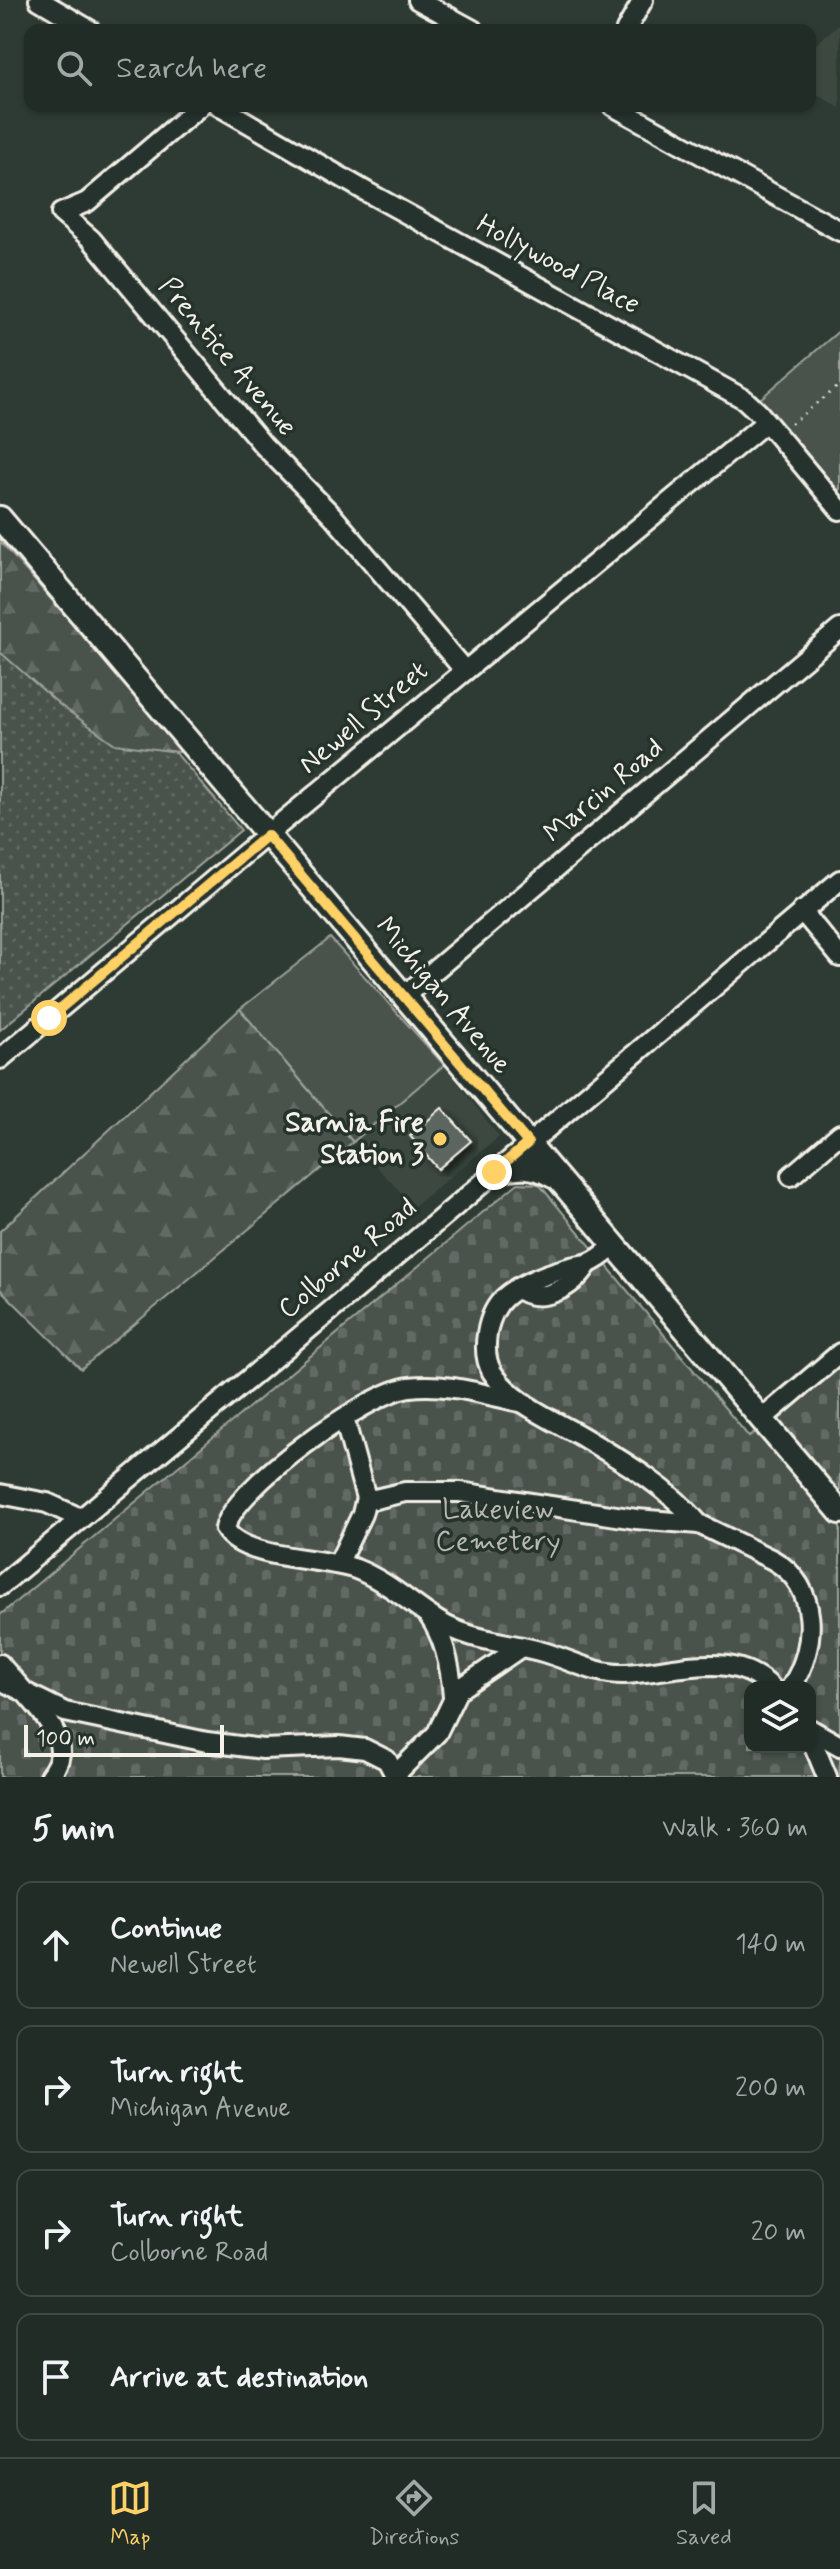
<!DOCTYPE html>
<meta charset="utf-8">
<style>
body{margin:0;font-family:Mynerve,sans-serif;background:#2a342f;color:#f1f3f6}
.controls{position:absolute;right:24px;bottom:24px;display:grid;overflow:hidden;border-radius:16px;box-shadow:0 2px 6px #0004}
.controls button{width:72px;height:72px;display:grid;place-items:center;padding:0;border:0;border-bottom:2px solid #3f4844;background:#222c27;color:#f1f3f6;font:40px sans-serif}
.scale{position:absolute;left:24px;bottom:20px;width:200px;box-sizing:border-box;padding-left:8px;border:4px solid #f4f1e8;border-top:0;font-size:22px;line-height:28px;white-space:nowrap;color:#f4f1e8;-webkit-text-stroke:6px #26332d;paint-order:stroke}
.stop{position:absolute;width:24px;height:24px;margin:-18px;border:6px solid #ffd166;border-radius:50%;background:#fff}
.stop.end{background:#ffd166;border-color:#fff;box-shadow:0 2px 8px #0008}
.list{margin:0;padding:0;list-style:none}
h2{display:flex;justify-content:space-between;align-items:center;height:104px;margin:0;padding:0 32px;font-size:34px}
h2 small{font-size:26px;font-weight:400;color:#a2a7a7}
.list li{display:grid;grid-template-columns:52px 1fr auto;gap:24px;align-items:center;box-sizing:border-box;height:128px;margin:0 16px 16px;padding:0 16px;border:2px solid #3f4844;border-radius:16px}
.list b{display:block;font-size:30px;white-space:nowrap}
.list p{margin:0;font-size:26px;white-space:nowrap;color:#a2a7a7}
.list em{font-size:26px;font-style:normal;color:#a2a7a7}
.icon{flex:none;width:44px;height:44px;fill:none;stroke:currentColor;stroke-width:2;stroke-linecap:round;stroke-linejoin:round}
.map{position:relative;flex:none;width:840px;height:1777px;overflow:hidden}
.search{position:absolute;background:#222c27;box-shadow:0 2px 6px #0004;left:24px;right:24px;top:24px;height:88px;display:flex;align-items:center;gap:20px;box-sizing:border-box;padding:0 28px;border-radius:16px;color:#a2a7a7;font-size:30px}
.sheet{height:680px;background:#222c27}
nav{display:flex;justify-content:space-around;align-items:center;box-sizing:border-box;height:112px;border-top:2px solid #3f4844;background:#222c27;font-size:22px;color:#a2a7a7}
nav a{display:grid;justify-items:center;gap:4px}
nav .on{color:#ffd166}
.map>svg:first-child{display:block}
.built{fill:#3c4841}
.grass{fill:url(#grass-dots);stroke:#9ea29a;stroke-width:2}
.forest{fill:url(#forest-firs);stroke:#9ea29a;stroke-width:2}
.cemetery{fill:url(#cemetery-stones);stroke:#9ea29a;stroke-width:2;fill-rule:evenodd}
.park{fill:#48524c;stroke:#9ea29a;stroke-width:2}
.building{fill:#5c655e;stroke:#f4f1e8;stroke-width:2;filter:url(#shadow)}
.lines{fill:none;stroke-linecap:round;stroke-linejoin:round}
.minor-casing{stroke:#f4f1e8;stroke-width:24}
.major-casing{stroke:#f4f1e8;stroke-width:28}
.path{stroke:#f4f1e8;stroke-width:2;stroke-dasharray:2 6;stroke-linecap:butt}
.minor{stroke:#26332d;stroke-width:18}
.major{stroke:#26332d;stroke-width:22}
.route{stroke:#ffd166;stroke-width:10}
.poi-dot{fill:#ffd166;stroke:#26332d;stroke-width:3}
.labels{text-anchor:middle;dominant-baseline:central;stroke-width:7;stroke-linejoin:round;paint-order:stroke}
.street-label{font-size:28px;fill:#f4f1e8;stroke:#26332d}
.poi-label{font-size:28px;font-weight:bold;fill:#f4f1e8;stroke:#26332d;text-anchor:end}
.park-label{font-size:28px;fill:#b8b9b1;stroke:#26332d}
</style>
<div class="map">
<svg width="840" height="1777" viewBox="0 0 840 1777">
<defs>
<pattern id="grass-dots" width="8" height="8" patternUnits="userSpaceOnUse" patternTransform="scale(2)"><rect width="8" height="8" fill="#48524c"/><path d="M2 2h.1M6 6h.1" fill="none" stroke="#636b66" stroke-width="1.8" stroke-linecap="round"/></pattern>
<pattern id="forest-firs" width="22" height="20" patternUnits="userSpaceOnUse" patternTransform="scale(2)"><rect width="22" height="20" fill="#48524c"/><path d="M5 1l3.5 6h-7zM16 11l3.5 6h-7z" fill="#636b66"/></pattern>
<pattern id="cemetery-stones" width="16" height="16" patternUnits="userSpaceOnUse" patternTransform="scale(2)"><rect width="16" height="16" fill="#48524c"/><path d="M2 7V4a2 2 0 0 1 4 0v3zM10 15v-3a2 2 0 0 1 4 0v3z" fill="#636b66"/></pattern>
<filter id="shadow"><feDropShadow dx="5" dy="5" stdDeviation="4" flood-color="#0009"/></filter>
</defs>
<rect width="100%" height="100%" fill="#2e3b34"/>
<filter id="ink" filterUnits="userSpaceOnUse"><feTurbulence type="fractalNoise" baseFrequency=".0125" numOctaves="2"/><feDisplacementMap in="SourceGraphic" scale="16" xChannelSelector="R" yChannelSelector="G"/><feConvolveMatrix kernelMatrix="1 2 1 2 8 2 1 2 1" color-interpolation-filters="sRGB"/></filter>
<g filter="url(#ink)">
<g class="built">
<polygon points="840,23 840,108 810,90 810,49"/>
<polygon points="444,1065 499,1137 414,1206 353,1142"/>
</g>
<polygon class="grass" points="0,545 241,830 0,1030"/>
<g class="forest">
<polygon points="0,541 186,753 115,744 60,705 0,652"/>
<polygon points="240,1009 353,1142 81,1369 0,1289 0,1231"/>
</g>
<path class="cemetery" d="M 518,1183 L 539,1184 L 749,1437 L 796,1400 L 840,1360 L 840,1777 L 0,1777 L 0,1615 ZM 750,1687 L 810,1687 L 810,1747 L 750,1747 Z"/>
<g class="park">
<polygon points="840,330 840,492 760,399"/>
<polygon points="330,938 444,1065 353,1142 240,1009"/>
</g>
<polygon class="building" points="442,1108 471,1141 438,1169 410,1136"/>
<g class="lines">
<g class="minor-casing">
<g id="minor">
<polyline points="39,0 90,30"/>
<polyline points="418,0 473,30"/>
<polyline points="626,30 643,0"/>
<polyline points="200,106 87,202 61,213 91,239 263,445 332,515 465,671"/>
<polyline points="219,106 367,192 744,399 758,412 840,510"/>
<polyline points="613,106 840,231"/>
<polyline points="802,911 840,957"/>
<polyline points="404,996 840,629"/>
<polyline points="0,1059 280,824 766,422"/>
<polyline points="791,1176 840,1134"/>
<path d="M 614,1246 C 607,1252 598,1260 589,1263 C 584,1265 577,1265 571,1267 C 549,1273 522,1282 505,1297 C 487,1313 480,1351 492,1372 C 511,1402 551,1419 581,1436 C 623,1461 668,1487 699,1524"/>
<path d="M 517,1288 C 542,1307 574,1286 588,1264"/>
<path d="M 524,1403 C 486,1395 448,1382 409,1387 C 368,1393 232,1488 225,1529 C 243,1560 323,1557 356,1569 C 387,1581 411,1604 438,1621 C 470,1641 508,1642 543,1652 C 571,1660 596,1675 625,1674 C 673,1672 731,1648 771,1687"/>
<polyline points="762,1419 840,1353"/>
<polyline points="0,1494 47,1503 80,1518"/>
<path d="M 366,1498 L 375,1499 L 405,1492 L 460,1492 L 636,1519 L 699,1524 L 773,1560 C 819,1586 818,1646 791,1687"/>
<polyline points="338,1564 362,1514 366,1498 344,1418"/>
<polyline points="0,1586 412,1243 840,880"/>
<path d="M 429,1616 C 445,1639 451,1670 453,1697"/>
<path d="M 0,1664 C 17,1686 62,1725 60,1754 C 59,1763 54,1770 49,1777"/>
<polyline points="0,1680 65,1712 207,1742 263,1749 339,1746 365,1749 387,1760 396,1777"/>
<polyline points="810,1729 840,1746"/>
<polyline points="810,1736 827,1777"/>
<polyline points="395,1775 437,1733 458,1690 521,1647"/>
</g>
</g>
<g class="major-casing">
<g id="major">
<polyline points="0,518 840,1512"/>
<path d="M 494,1172 C 517,1165 533,1164 553,1176"/>
</g>
</g>
<polyline class="path" points="791,424 840,385"/>
<use href="#minor" class="minor"/>
<use href="#major" class="major"/>
</g>
</g>
<g class="lines" filter="url(#ink)">
<polyline class="route" points="49,1018 267,835 528,1143 494,1172"/>
</g>
<circle class="poi-dot" cx="440" cy="1139" r="8"/>
<g class="labels">
<g class="street-label">
<text transform="translate(558 265) rotate(28)">Hollywood Place</text>
<text transform="translate(227 357) rotate(50)">Prentice Avenue</text>
<text transform="translate(364 718) rotate(-40)">Newell Street</text>
<text transform="translate(604 791) rotate(-40)">Marcin Road</text>
<text transform="translate(443 996) rotate(50)">Michigan Avenue</text>
<text transform="translate(348 1259) rotate(-40)">Colborne Road</text>
</g>
<g class="poi-label">
<text x="424" y="1123">Sarnia Fire<tspan x="424" dy="32">Station 3</tspan></text>
</g>
<g class="park-label">
<text x="498" y="1510">Lakeview<tspan x="498" dy="32">Cemetery</tspan></text>
</g>
</g>
</svg>
<div class="controls">
<button><svg class="icon" aria-label="layers" viewBox="0 0 24 24"><path d="M12 4l9 5-9 5-9-5zM3 14l9 5 9-5"/></svg></button>
</div>
<div class="scale">100 m</div>
<div class="stop" style="left:49px;top:1018px"></div>
<div class="stop end" style="left:494px;top:1172px"></div>
<div class="search"><svg class="icon" aria-label="search" viewBox="0 0 24 24"><circle cx="10" cy="10" r="6"/><path d="M15 15l6 6"/></svg>Search here</div>
</div>
<section class="sheet">
<h2>5 min<small>Walk · 360 m</small></h2>
<ul class="list">
<li><svg class="icon" aria-label="ahead" viewBox="0 0 24 24"><path d="M12 20V5M6 11l6-6 6 6"/></svg><div><b>Continue</b><p>Newell Street</p></div><em>140 m</em></li>
<li><svg class="icon" aria-label="right" viewBox="0 0 24 24"><path d="M7 20v-9h11M14 6l5 5-5 5"/></svg><div><b>Turn right</b><p>Michigan Avenue</p></div><em>200 m</em></li>
<li><svg class="icon" aria-label="right" viewBox="0 0 24 24"><path d="M7 20v-9h11M14 6l5 5-5 5"/></svg><div><b>Turn right</b><p>Colborne Road</p></div><em>20 m</em></li>
<li><svg class="icon" aria-label="arrive" viewBox="0 0 24 24"><path d="M6 21V4h12l-3 4 3 4H6"/></svg><div><b>Arrive at destination</b></div></li>
</ul>
</section>
<nav>
<a class="on"><svg class="icon" aria-label="map" viewBox="0 0 24 24"><path d="M3 6l6-2 6 2 6-2v14l-6 2-6-2-6 2zM9 4v14M15 6v14"/></svg>Map</a>
<a><svg class="icon" aria-label="directions" viewBox="0 0 24 24"><path d="M12 3l9 9-9 9-9-9zM9 14v-3h6M13 9l2 2-2 2"/></svg>Directions</a>
<a><svg class="icon" aria-label="saved" viewBox="0 0 24 24"><path d="M7 4h10v16l-5-4-5 4z"/></svg>Saved</a>
</nav>
